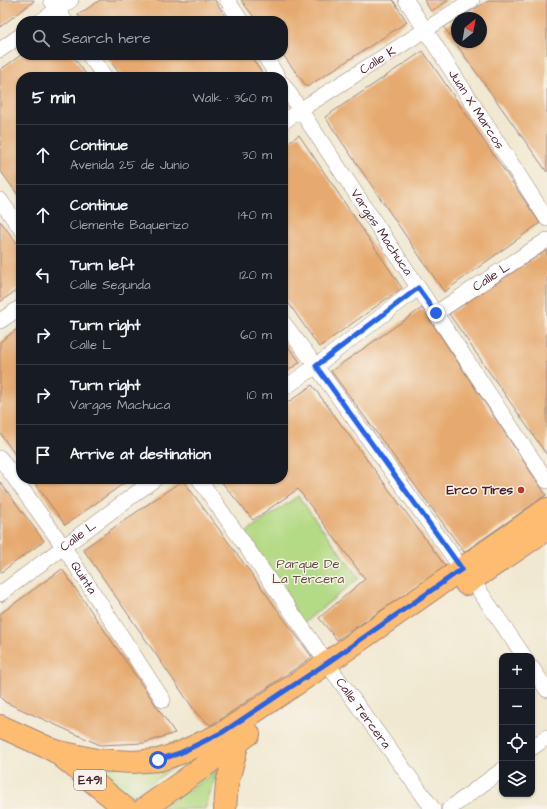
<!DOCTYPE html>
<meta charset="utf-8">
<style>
body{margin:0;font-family:"Architects Daughter",sans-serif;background:#20242c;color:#f1f3f6}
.controls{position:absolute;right:12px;bottom:12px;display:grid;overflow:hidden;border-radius:8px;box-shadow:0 1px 3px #0004}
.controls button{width:36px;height:36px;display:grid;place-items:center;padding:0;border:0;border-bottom:1px solid #363941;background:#171b24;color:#f1f3f6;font:20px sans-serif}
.compass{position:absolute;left:451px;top:12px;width:36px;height:36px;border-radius:50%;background:#171b24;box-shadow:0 1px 3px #0004;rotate:31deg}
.stop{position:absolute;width:12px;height:12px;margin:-9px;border:3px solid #2563eb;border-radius:50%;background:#fff}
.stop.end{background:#2563eb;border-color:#fff;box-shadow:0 1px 4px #0008}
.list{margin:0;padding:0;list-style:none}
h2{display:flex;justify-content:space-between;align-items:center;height:52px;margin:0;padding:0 16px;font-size:17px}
h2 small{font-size:13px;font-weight:400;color:#9ea1a6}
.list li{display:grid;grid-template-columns:26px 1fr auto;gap:12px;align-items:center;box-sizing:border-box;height:60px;padding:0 16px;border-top:1px solid #363941}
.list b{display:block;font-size:15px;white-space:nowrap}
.list p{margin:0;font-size:13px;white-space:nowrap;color:#9ea1a6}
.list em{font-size:13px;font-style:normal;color:#9ea1a6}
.icon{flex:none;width:22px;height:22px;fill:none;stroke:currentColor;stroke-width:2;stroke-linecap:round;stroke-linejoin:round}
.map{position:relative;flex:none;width:547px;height:809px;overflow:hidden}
.search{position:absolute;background:#171b24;box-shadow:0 1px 3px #0004;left:16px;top:16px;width:272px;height:44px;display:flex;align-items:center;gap:10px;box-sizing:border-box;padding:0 14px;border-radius:16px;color:#9ea1a6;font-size:15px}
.panel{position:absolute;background:#171b24;box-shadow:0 1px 3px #0004;left:16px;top:72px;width:272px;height:412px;border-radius:16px}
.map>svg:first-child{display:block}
.green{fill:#b3da84;stroke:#7e7c58}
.building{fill:#e6aa70}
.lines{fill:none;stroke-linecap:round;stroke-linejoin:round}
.minor-casing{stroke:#9d847e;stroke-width:16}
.primary-casing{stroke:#9d847e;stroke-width:24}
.trunk-casing{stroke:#9d847e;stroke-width:24}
.minor{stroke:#fff;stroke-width:15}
.primary{stroke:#febc70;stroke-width:22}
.trunk{stroke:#febc70;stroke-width:22}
.route{stroke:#2563eb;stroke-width:5}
.poi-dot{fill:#c8321e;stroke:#f7f3e8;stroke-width:1.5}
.labels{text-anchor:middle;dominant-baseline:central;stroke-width:3;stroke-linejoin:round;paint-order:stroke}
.shield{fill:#f7f3e8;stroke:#7e5f64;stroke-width:1}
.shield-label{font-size:12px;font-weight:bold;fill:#4a1f2b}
.street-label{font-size:13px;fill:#4a1f2b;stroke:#f7f3e8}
.poi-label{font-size:13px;font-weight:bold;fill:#4a1f2b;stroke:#f7f3e8;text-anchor:end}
.park-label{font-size:13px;fill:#644e41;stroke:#f7f3e8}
</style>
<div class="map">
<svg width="547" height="809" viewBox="0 0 547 809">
<rect width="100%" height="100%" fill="#f7f3e8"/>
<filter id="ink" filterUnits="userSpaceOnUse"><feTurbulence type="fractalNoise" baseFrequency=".025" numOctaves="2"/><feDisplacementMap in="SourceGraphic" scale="8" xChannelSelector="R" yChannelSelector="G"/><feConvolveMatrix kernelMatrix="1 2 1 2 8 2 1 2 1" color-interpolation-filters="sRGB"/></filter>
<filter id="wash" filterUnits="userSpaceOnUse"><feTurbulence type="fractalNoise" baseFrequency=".012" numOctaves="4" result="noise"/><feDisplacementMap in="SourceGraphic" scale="16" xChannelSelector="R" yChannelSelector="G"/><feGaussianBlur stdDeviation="0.9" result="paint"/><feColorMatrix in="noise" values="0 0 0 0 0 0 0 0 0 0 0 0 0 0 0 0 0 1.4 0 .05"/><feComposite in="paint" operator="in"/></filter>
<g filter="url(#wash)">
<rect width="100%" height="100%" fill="#f0e8d0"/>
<g class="green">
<polygon points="298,496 359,578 301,625 240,537"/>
<polygon points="190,756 130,798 89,769"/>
<polygon points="218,770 205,809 160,809"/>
</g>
<g id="blocks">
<g class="building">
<polygon points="0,0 34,0 34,1 0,27"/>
<polygon points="100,0 215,0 228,21 82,21 78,15"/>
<polygon points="241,0 393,0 407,22 307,87 283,55 283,21 257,21"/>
<polygon points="424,0 449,0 431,11"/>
<polygon points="490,0 547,0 547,172 444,27 457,19 457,42 481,42 481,18 459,18"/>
<polygon points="423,51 540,223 444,292 325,117"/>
<polygon points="21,55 72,55 88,77 21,77 21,199 0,170 0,70"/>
<polygon points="106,55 250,55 265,77 122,77"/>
<polygon points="299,135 402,288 319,347 283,295 283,146"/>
<polygon points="0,221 21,248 21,287 0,302"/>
<polygon points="547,250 547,455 449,314"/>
<polygon points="422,308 546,495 464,552 331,371"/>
<polygon points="21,326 21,463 0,433 0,342"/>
<polygon points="283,340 300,362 283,374"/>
<polygon points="312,385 446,567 337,640 319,618 365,579 298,489 253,520 219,479 283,479 283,406"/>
<polygon points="32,479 130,479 65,525"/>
<polygon points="183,480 312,657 218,721 210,725 197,714 83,549"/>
<polygon points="0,482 44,541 0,573"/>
<polygon points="62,569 175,733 144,743 100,745 5,702 0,697 0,614"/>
</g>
</g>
</g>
<g filter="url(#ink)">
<use href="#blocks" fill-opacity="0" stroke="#9d847e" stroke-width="1"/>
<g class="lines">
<g class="minor-casing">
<g id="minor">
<polyline points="51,0 65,21"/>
<polyline points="227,0 241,21"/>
<path id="s1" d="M 406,0 L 547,219"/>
<polyline points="41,21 71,0"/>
<polyline points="0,50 21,35"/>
<polyline points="89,55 105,77"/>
<polyline points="264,55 278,77"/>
<path id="s2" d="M 283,84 L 547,481"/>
<path id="s3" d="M 283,122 L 300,110 L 472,0"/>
<polyline points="0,200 21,229"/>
<path id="s4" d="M 436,313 L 547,240"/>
<polyline points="0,321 21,307"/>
<polyline points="283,322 316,366 462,569 472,580 524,656"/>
<polyline points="283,389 316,366 418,288"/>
<path id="s5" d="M 0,458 L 63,546 L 163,700"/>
<path id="s6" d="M 199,479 L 334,673 L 433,809"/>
<path id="s7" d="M 0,594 L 155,479"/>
<polyline points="532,668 547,690"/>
<polyline points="532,748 547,737"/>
<polyline points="449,809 502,770"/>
</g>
</g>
<g class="primary-casing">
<g id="primary">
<polyline points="466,584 547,529"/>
<polyline points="55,751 96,760 133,762 159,760 180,753 223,733 327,663 547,509"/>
<polyline points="144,809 249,734"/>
</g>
</g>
<g class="trunk-casing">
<g id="trunk">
<polyline points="0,726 55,751 126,809"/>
<polyline points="225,809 227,784 238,742"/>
</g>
</g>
<use href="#minor" class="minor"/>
<use href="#primary" class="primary"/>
<use href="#trunk" class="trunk"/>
</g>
</g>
<g class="lines" filter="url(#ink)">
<polyline class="route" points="158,760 180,753 223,732 327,663 462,569 316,366 418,288 436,313"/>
</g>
<circle class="poi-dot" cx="521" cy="490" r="4"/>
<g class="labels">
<rect class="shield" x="74" y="770" width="32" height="20" rx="3"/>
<g class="shield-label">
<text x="90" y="780">E491</text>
</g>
<g class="street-label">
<text stroke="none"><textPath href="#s3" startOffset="113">Calle K</textPath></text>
<text stroke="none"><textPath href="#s1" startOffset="130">Juan X Marcos</textPath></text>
<text stroke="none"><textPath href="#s2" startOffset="178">Vargas Machuca</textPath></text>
<text stroke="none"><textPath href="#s4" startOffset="66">Calle L</textPath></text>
<text stroke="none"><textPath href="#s7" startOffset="97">Calle L</textPath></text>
<text stroke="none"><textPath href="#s5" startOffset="146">Quinta</textPath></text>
<text stroke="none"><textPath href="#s6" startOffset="286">Calle Tercera</textPath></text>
</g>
<g class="poi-label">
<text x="513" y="490">Erco Tires</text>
</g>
<g class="park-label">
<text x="308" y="564">Parque De<tspan x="308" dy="15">La Tercera</tspan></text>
</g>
</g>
</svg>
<div class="controls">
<button>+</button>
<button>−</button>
<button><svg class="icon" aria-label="locate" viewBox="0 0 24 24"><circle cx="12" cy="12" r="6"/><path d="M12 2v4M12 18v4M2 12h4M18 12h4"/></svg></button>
<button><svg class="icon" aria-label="layers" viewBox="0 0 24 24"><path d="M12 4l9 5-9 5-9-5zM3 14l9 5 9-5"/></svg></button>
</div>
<svg class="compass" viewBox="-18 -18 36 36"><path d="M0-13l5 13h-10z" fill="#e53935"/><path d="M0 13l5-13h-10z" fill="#9ea1a6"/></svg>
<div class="stop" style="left:158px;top:760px"></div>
<div class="stop end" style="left:436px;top:313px"></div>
<div class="search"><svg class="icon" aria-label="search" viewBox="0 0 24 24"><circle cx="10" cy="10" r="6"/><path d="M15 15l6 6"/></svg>Search here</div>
<section class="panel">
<h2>5 min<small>Walk · 360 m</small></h2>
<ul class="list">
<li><svg class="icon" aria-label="ahead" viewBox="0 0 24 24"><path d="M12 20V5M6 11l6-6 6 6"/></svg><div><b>Continue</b><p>Avenida 25 de Junio</p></div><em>30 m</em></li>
<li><svg class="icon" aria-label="ahead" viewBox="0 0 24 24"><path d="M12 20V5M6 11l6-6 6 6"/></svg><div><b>Continue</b><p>Clemente Baquerizo</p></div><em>140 m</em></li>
<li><svg class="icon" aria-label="left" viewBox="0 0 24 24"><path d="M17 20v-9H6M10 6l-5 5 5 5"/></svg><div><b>Turn left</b><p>Calle Segunda</p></div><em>120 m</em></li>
<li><svg class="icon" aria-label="right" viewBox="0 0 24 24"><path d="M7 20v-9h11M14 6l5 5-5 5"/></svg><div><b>Turn right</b><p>Calle L</p></div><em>60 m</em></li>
<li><svg class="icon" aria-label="right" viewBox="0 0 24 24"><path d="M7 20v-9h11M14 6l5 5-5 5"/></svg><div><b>Turn right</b><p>Vargas Machuca</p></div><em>10 m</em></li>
<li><svg class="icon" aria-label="arrive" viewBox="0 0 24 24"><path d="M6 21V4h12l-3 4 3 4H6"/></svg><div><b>Arrive at destination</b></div></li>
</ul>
</section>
</div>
